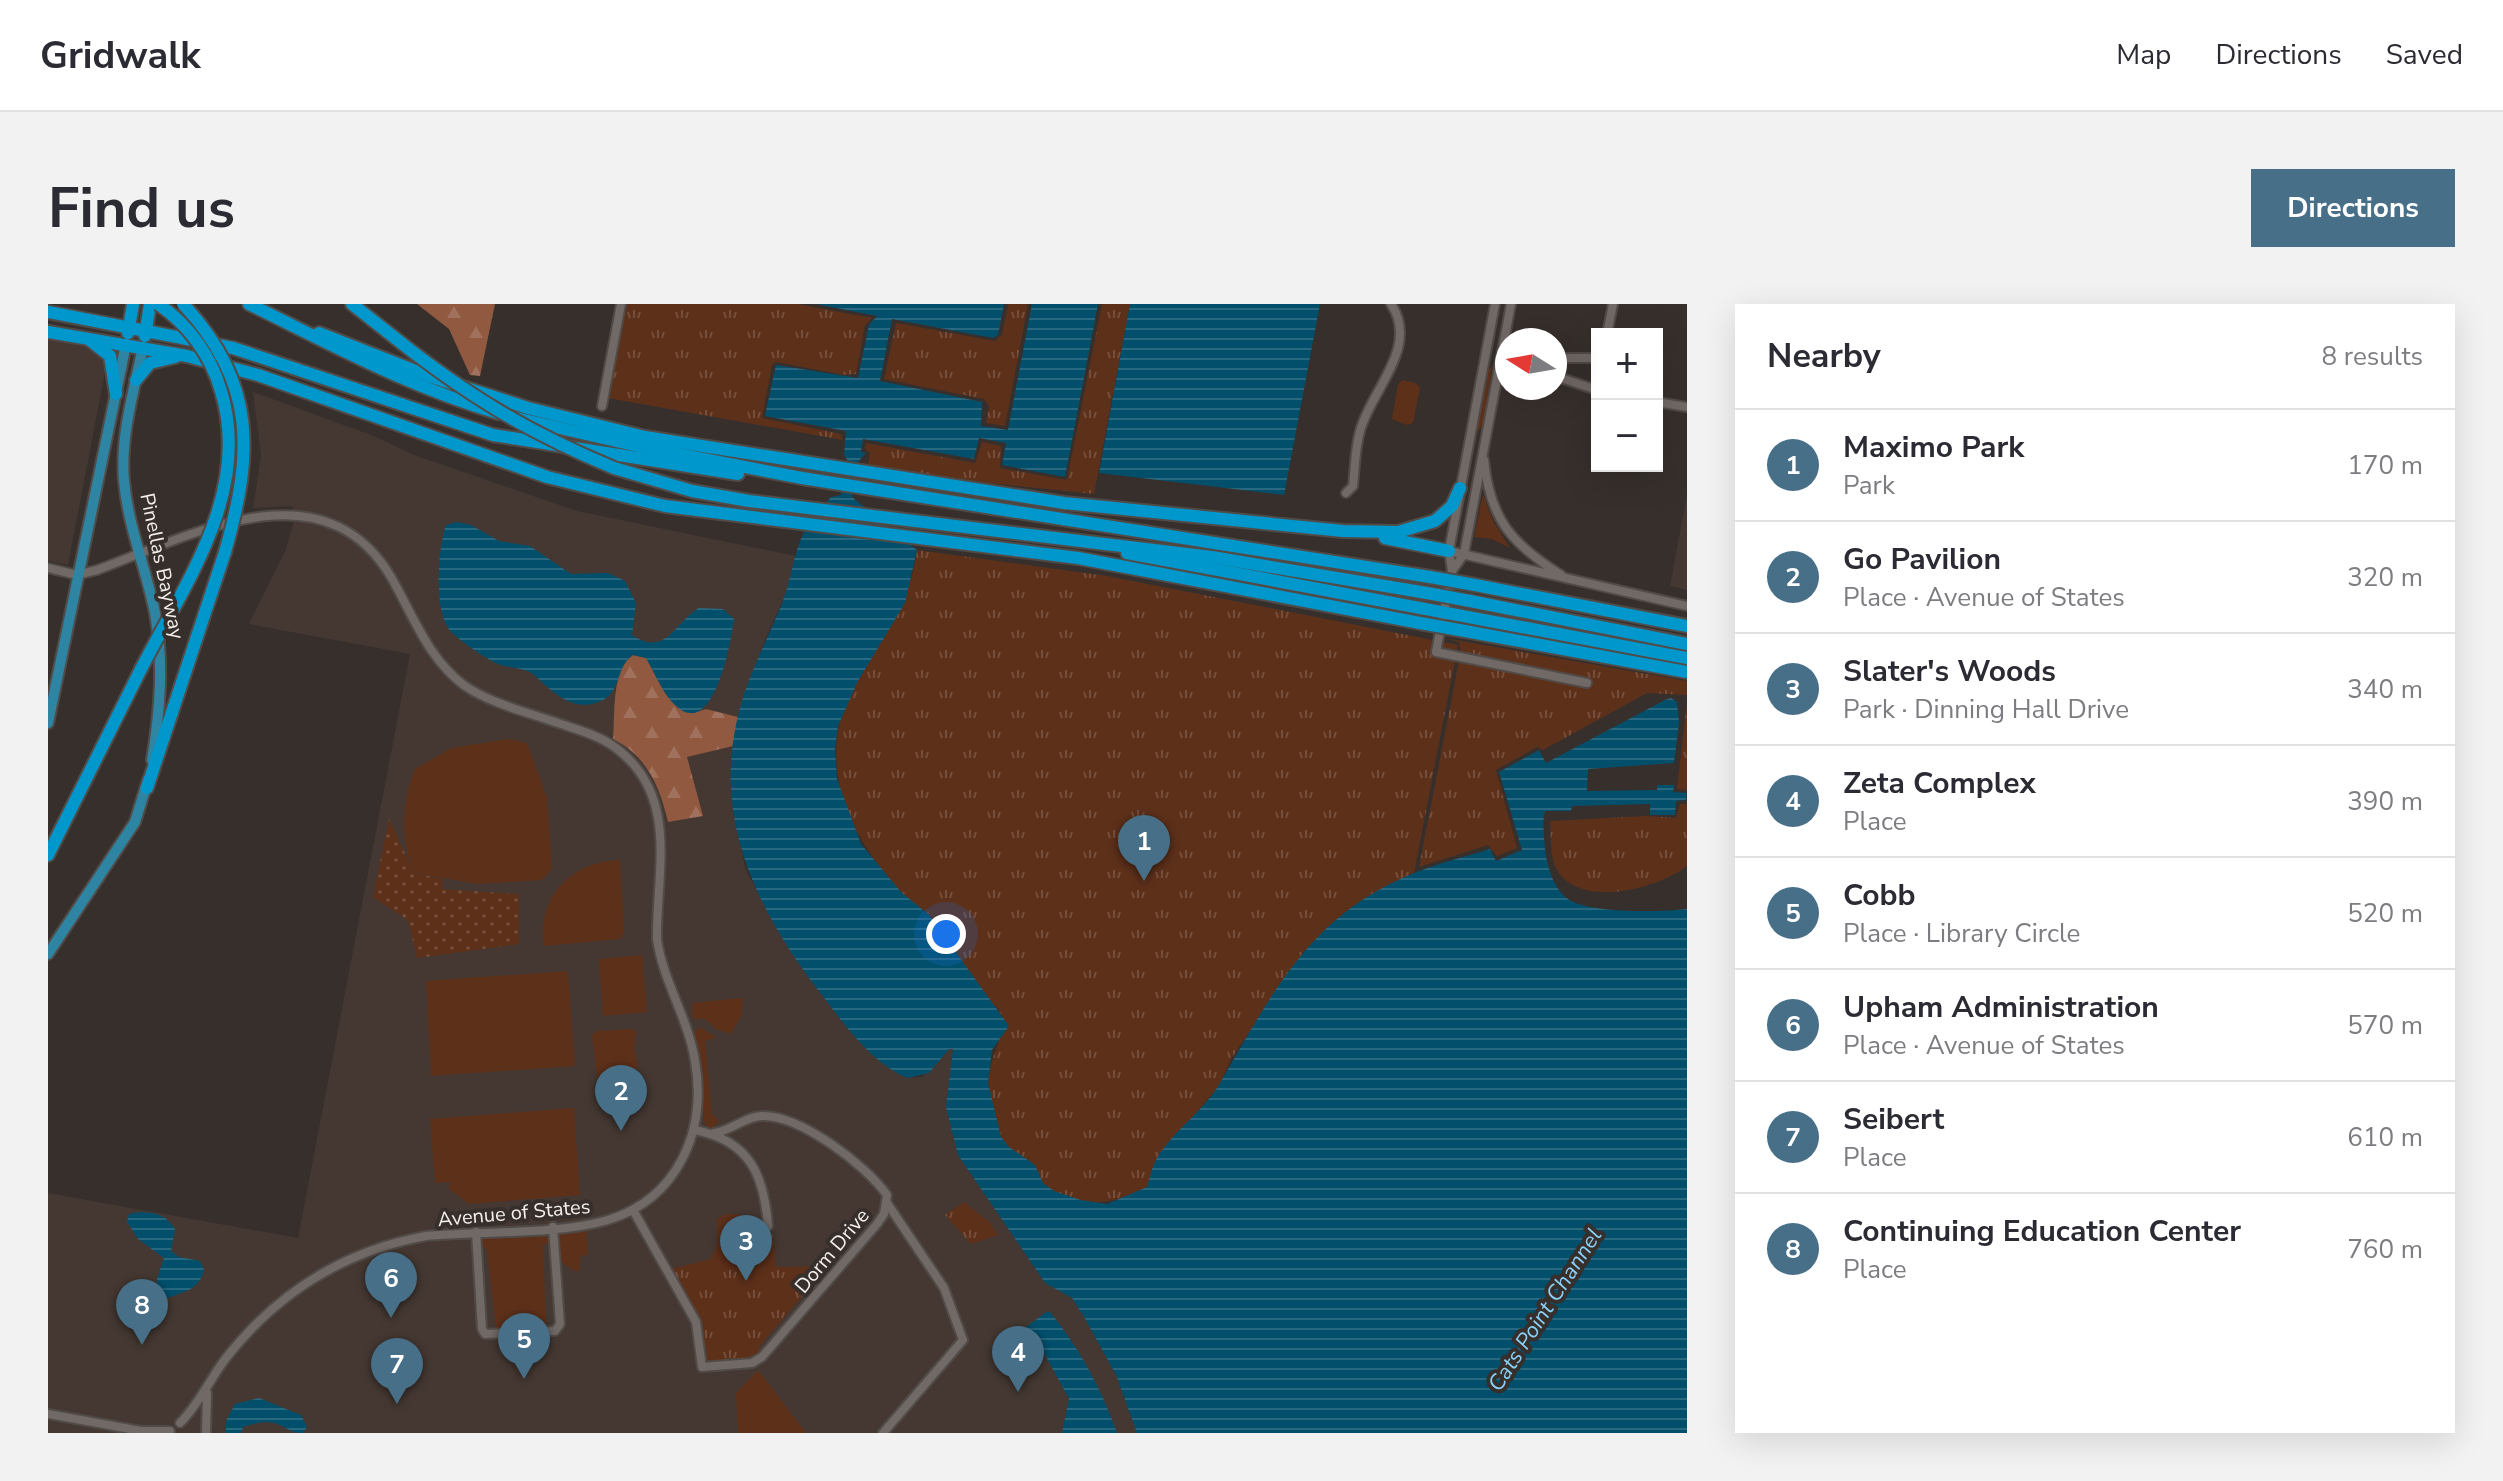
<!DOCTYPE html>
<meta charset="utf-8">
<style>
body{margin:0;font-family:"Nunito Sans",sans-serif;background:#f2f2f3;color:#2b2b33}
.controls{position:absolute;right:24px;top:24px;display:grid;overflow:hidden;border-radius:0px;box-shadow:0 8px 32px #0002}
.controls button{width:72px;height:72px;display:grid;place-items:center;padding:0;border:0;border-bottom:2px solid #e1e1e2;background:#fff;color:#2b2b33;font:40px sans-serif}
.compass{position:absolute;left:1447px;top:24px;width:72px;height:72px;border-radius:50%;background:#fff;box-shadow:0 8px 32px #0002;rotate:281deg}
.you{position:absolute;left:898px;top:630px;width:28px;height:28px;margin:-20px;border:6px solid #fff;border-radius:50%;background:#1a73e8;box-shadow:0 0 0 12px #1a73e833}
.badge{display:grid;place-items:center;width:52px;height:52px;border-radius:50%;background:#476f88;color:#fff;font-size:26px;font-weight:700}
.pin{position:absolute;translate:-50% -66px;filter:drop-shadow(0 2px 4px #0008)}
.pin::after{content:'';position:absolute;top:42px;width:28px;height:24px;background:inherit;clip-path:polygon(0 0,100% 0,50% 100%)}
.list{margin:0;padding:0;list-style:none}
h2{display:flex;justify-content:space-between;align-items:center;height:104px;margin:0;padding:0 32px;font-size:34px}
h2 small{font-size:26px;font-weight:400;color:#7c7c81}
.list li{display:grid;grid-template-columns:52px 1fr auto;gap:24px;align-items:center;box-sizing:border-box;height:112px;padding:0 32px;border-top:2px solid #e1e1e2}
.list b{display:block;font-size:30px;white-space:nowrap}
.list p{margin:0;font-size:26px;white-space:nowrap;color:#7c7c81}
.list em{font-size:26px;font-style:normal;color:#7c7c81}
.map{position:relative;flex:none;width:1639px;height:1129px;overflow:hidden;border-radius:0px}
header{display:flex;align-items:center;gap:48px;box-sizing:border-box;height:112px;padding:0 40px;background:#fff;border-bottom:2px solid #e1e1e2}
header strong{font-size:38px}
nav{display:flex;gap:44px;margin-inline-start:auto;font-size:28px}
.intro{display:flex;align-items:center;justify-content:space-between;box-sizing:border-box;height:192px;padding:0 48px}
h1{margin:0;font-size:56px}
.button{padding:20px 36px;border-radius:0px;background:#476f88;color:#fff;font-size:28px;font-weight:700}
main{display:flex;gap:48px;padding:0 48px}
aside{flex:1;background:#fff;border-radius:0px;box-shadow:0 8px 32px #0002}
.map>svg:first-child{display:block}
.built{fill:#453832}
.grass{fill:#5d301a}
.forest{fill:url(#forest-firs)}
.park{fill:url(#park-tufts)}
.garden{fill:url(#garden-dots)}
.water{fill:url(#water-rules)}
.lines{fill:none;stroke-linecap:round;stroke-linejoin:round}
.minor-casing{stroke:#514b48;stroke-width:12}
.major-casing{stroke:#514b48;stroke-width:14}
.highway-casing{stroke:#514b48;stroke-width:16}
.minor{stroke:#716966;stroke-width:8}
.major{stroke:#2d85a3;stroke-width:10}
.highway{stroke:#0097cc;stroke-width:12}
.highway-bridge-casing{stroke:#514b48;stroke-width:16;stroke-linecap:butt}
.highway-bridge{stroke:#0097cc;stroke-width:12}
.labels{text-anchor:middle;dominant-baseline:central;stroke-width:8;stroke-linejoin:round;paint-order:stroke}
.street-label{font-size:20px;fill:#f5f0ee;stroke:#362f2c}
.water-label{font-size:22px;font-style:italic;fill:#89d0f6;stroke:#362f2c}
</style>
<header>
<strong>Gridwalk</strong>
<nav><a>Map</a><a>Directions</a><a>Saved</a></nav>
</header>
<div class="intro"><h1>Find us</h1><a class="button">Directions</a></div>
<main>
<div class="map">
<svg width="1639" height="1129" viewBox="0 0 1639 1129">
<defs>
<pattern id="forest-firs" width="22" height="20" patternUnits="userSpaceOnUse" patternTransform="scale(2)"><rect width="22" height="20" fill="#905940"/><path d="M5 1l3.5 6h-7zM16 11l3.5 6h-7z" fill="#a0715c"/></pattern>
<pattern id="park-tufts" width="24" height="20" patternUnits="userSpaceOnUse" patternTransform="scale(2)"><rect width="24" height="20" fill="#5d301a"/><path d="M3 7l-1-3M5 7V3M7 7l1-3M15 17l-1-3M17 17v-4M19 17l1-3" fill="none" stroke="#754e3c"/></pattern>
<pattern id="garden-dots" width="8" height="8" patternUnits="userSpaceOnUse" patternTransform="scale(2)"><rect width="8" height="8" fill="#5d301a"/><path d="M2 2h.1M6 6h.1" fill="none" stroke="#754e3c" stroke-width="1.8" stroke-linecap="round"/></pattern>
<pattern id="water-rules" width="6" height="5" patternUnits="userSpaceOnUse" patternTransform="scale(2)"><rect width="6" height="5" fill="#024f6c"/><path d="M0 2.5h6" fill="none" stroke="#286981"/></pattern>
</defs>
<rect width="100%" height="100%" fill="#362f2c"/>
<g class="built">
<polygon points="0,32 39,40 53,48 59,58 20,261 0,257"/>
<polygon points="205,88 326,132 366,151 529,207 748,252 741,282 716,338 687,424 685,508 698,567 759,671 807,732 842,764 860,774 874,773 901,745 905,745 905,767 899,793 910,851 997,979 1024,994 1036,1013 1068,1071 1089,1129 0,1129 0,889 250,934 362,350 201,320 238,245 247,214 244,202 205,204 213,152"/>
<polygon points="1639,190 1639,286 1622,282"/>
</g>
<g class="grass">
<polygon points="1444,62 1436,119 1428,130 1438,69"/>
<polygon points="1355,76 1368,79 1372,84 1365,119 1359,121 1344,115 1350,80"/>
<polygon points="1435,190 1445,217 1462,244 1444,235 1426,233"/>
<path d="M 460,435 L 479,439 L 499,494 L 504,565 L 494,576 L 430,580 L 366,569 C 352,538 354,496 367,465 L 404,444 Z"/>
<path d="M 572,556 L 576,629 L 572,635 L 496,642 C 488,592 525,557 572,556 Z"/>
<polygon points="594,651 599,708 555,712 551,655"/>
<polygon points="520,667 527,762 383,772 378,677"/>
<polygon points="694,694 694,710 683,730 668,725 657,715 645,715 644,699"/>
<polygon points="652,723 668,734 657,737 664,810 671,817 664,825 657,821 646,729"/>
<polygon points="584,725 588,728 586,745 590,762 587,766 592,782 589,786 551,788 544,731 548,727"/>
<polygon points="526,804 532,891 421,900 401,885 402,878 387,879 382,815"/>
<polygon points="538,924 540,951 532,952 532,967 526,967 512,957 511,931"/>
<polygon points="495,928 502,939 495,941 498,1020 448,1024 439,945 431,941 437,932"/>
<polygon points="710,1066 758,1129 690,1129 688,1089"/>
</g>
<g class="forest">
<polygon points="369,0 447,0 432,72 422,71 401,25"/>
<path d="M 585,351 L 598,354 L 617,389 L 646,409 L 658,405 L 690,413 L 685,442 L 639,453 L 655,512 L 620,518 C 612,483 599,452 565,435 C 567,412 563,365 585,351 Z"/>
</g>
<g class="park">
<polygon points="578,0 749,0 824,14 817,21 808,70 796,71 728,58 724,61 714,114 793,130 795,136 560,94"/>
<polygon points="960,0 980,0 957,122 938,119 941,102 936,95 836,75 848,19 947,37 954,31"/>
<polygon points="1054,0 1082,0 1046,190 819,166 822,149 817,145 818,139 927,159 934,138 953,142 952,164 1019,176"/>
<path d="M 869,246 L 1059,272 L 1410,341 L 1366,569 L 1301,605 L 1257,646 L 1183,755 L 1171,782 L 1109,854 L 1099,883 C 1070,900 1023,908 996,880 C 990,874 990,864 984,859 C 977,852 966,849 959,842 C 948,829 942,800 941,784 C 938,751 964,730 949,703 L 943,702 C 922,672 905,639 881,611 C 873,602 861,597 853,588 C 806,538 770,468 798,400 C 822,341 860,315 869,246 Z"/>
<polygon points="1396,334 1639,377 1639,391 1599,389 1495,446 1489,443 1448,466 1469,544 1449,552 1440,541 1371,563 1411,357 1542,384 1544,377 1413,349 1411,338"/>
<polygon points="1639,398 1639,486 1629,485"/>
<path d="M 1632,500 L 1639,500 L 1639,562 C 1610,585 1532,605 1509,566 C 1502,555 1503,531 1502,517 L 1599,512 L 1628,514 Z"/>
<polygon points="916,898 942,919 950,931 923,940 897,911"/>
<path d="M 678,910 L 695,910 L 694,920 L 725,931 L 728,963 L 780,962 L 710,1044 L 717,1047 C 701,1058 673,1063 654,1056 L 653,1036 L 623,965 L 663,955 L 669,941 L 669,915 Z"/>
</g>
<polygon class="garden" points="341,515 366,569 395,575 394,585 471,590 471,640 369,654 360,616 325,593"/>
<g class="water">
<path d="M 768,0 L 956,0 L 950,31 L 945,34 L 844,15 L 832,77 L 934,98 L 933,122 L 960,126 L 984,0 L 1050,0 L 1017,173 L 954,161 L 958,139 L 931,134 L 926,155 L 815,135 L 813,148 L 818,149 L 809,159 L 804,193 L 869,246 L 857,299 L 810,377 L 790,422 L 787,445 L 789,475 L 813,540 L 853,588 L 881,611 L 961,722 L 944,746 L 940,779 L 953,833 L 961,843 L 987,861 L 995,879 L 1006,887 L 1033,896 L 1059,900 L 1099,883 C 1102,874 1104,862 1109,854 C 1125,827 1156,807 1172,779 C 1225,688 1262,611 1366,569 C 1391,559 1417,553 1442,545 L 1448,557 L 1474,546 L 1451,468 L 1491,446 L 1498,459 L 1617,396 L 1623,394 L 1629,398 L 1631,418 L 1626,459 L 1540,465 L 1539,487 L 1609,486 L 1609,481 L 1626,481 L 1625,488 L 1639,489 L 1638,496 L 1628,497 L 1627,511 L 1602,511 L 1602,500 L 1524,502 L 1523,507 L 1497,507 C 1494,519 1496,532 1497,545 C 1499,562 1505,584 1520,595 C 1541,610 1613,608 1639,605 L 1639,1129 L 1089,1129 L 1068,1071 L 1036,1013 L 1024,994 L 997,979 L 910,851 L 898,803 L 905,745 L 901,745 L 881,769 L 860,774 C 823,760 793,716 770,686 C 711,608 667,521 688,421 C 696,379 717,341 733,302 C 743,278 745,249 757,226 C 763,214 775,203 783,193 L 793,191 L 800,157 L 796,151 L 798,127 L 717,112 L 728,61 L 810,74 L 821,21 L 829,12 Z"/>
<polygon points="1082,0 1272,0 1236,191 1051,169"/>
<path d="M 409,218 L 423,221 L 451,237 L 482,242 L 523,270 L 560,269 L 577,277 L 588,299 L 584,331 C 618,354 626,319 651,304 L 675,305 L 686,315 C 683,338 666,436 628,402 C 614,389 608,371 598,354 L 585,351 C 569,360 573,387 555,396 C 525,411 504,387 485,370 C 478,364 460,364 450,360 C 440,356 405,333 400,324 C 386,303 390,243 398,221 Z"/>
<path d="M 92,908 C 108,909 117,910 127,925 L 123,947 L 131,953 L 152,957 L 156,966 C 151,987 135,987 118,995 L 110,987 L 109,975 L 116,954 L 90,935 L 79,918 L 81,910 Z"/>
<path d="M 998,1008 L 1002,1008 C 1032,1045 1053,1084 1069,1129 L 1014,1129 L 1021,1095 L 996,1049 L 964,1034 Z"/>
<path d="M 211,1094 L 253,1111 L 259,1123 L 255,1129 C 244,1129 239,1124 229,1120 C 218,1116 205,1120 195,1123 L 193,1129 L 178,1129 L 178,1117 L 187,1100 Z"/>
</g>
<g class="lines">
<g class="minor-casing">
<g id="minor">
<polyline points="1447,0 1401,247 1404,267 1388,348 1539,379"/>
<polyline points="1559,30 1565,0"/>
<polyline points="1507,54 1549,54"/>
<polyline points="1507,72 1549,86"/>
<polyline points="1609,98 1639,103"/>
<polyline points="554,102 573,0"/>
<path d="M 1436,156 C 1442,216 1464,240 1513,271"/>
<path d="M 1298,189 L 1305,182 C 1307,164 1307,145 1312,127 C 1323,86 1372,43 1343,0"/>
<polyline points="1401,247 1639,302"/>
<path d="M 0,264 L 29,271 L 49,266 C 144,231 275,159 343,273 C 365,311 380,355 417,382 C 442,399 478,408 507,418 C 527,425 551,431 568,444 C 632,492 608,568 609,635 C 615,677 640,714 647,757 C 659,826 631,894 560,916 C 509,931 433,927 378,932 C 296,947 230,988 178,1054 C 162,1075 151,1100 132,1119"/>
<polyline points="1404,267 1416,250 1463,0"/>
<path d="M 647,826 C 702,837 716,871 720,922"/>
<path d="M 585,906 L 648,1018 L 654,1063 L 704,1059 L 714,1053 L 829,920 L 836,910 L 839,891 C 818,861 751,810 713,812 C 696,813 683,827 666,829"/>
<polyline points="428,928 434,1025 437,1030 507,1027 512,1020 505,923"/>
<polyline points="0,1110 93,1127 122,1127"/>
<polyline points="158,1129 159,1089"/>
<polyline points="835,1129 915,1036 896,984 839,899"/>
</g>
</g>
<g class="major-casing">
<g id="major">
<path d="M 95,43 C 86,86 72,133 76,177 C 80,222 98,265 107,309 C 116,359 112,407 104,456"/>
<polyline points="0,419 78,40"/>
<polyline points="0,650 87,518 100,476"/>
</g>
</g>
<g class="highway-casing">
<g id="highway">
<path d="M 201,0 C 287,42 357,81 450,109"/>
<polyline points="304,0 361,45"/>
<polyline points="0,8 185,44 445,131 690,170"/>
<polyline points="0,28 139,52 210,71 499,173 617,202 1030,254 1372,319"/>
<polyline points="80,29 85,0"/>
<polyline points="271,29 378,71 480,104 597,133 1016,199 1295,227 1350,228 1387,217 1404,202 1412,184"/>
<polyline points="97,32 102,0"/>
<polyline points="43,37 62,52 68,90"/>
<polyline points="88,76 102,59 127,53"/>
<polyline points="468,114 603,145 754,174 1382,273"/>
<polyline points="566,164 644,187 701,197 1164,253 1379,289"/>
<polyline points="1337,234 1401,247"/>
<polyline points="1079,249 1639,354"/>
<polyline points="1427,281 1639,322"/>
<polyline points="1422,297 1639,340"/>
<polyline points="1417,327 1639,368"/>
<polyline points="99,484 177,248"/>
<polyline points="0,551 93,365"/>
</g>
</g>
<use href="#minor" class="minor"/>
<use href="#major" class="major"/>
<use href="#highway" class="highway"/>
<g class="highway-bridge-casing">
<g id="highway-bridge">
<path d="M 135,0 C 209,79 205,150 177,248"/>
<path d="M 361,45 C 430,98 485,130 566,164"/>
<polyline points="1382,273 1427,281"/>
<polyline points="1379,289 1422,297"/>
<polyline points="1372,319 1417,327"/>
<path d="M 93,365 C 137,279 204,188 173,87 C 163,52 141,21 110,0"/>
</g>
</g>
<use href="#highway-bridge" class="highway-bridge"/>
</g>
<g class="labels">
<g class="street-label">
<text transform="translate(114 262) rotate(78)">Pinellas Bayway</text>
<text transform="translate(466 909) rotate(-5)">Avenue of States</text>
<text transform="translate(784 947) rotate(-50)">Dorm Drive</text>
</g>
<g class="water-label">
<text transform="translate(1497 1006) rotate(-57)">Cats Point Channel</text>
</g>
</g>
</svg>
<div class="controls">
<button>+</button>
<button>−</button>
</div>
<svg class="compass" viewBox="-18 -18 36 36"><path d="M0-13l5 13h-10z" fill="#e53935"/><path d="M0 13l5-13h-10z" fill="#7c7c81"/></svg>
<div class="you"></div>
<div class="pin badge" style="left:1096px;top:577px">1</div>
<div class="pin badge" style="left:573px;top:827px">2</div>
<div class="pin badge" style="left:698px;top:977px">3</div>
<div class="pin badge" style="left:970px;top:1088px">4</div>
<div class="pin badge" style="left:476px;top:1075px">5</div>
<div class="pin badge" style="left:343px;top:1014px">6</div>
<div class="pin badge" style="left:349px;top:1100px">7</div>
<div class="pin badge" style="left:94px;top:1041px">8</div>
</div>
<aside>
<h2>Nearby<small>8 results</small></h2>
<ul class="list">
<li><span class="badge">1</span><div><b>Maximo Park</b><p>Park</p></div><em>170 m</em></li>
<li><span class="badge">2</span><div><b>Go Pavilion</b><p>Place · Avenue of States</p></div><em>320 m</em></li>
<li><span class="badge">3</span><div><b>Slater's Woods</b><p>Park · Dinning Hall Drive</p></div><em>340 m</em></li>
<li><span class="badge">4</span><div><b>Zeta Complex</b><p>Place</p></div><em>390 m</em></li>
<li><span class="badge">5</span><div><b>Cobb</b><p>Place · Library Circle</p></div><em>520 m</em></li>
<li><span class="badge">6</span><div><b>Upham Administration</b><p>Place · Avenue of States</p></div><em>570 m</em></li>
<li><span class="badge">7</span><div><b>Seibert</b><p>Place</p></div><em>610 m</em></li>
<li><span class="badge">8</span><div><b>Continuing Education Center</b><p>Place</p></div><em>760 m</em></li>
</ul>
</aside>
</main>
